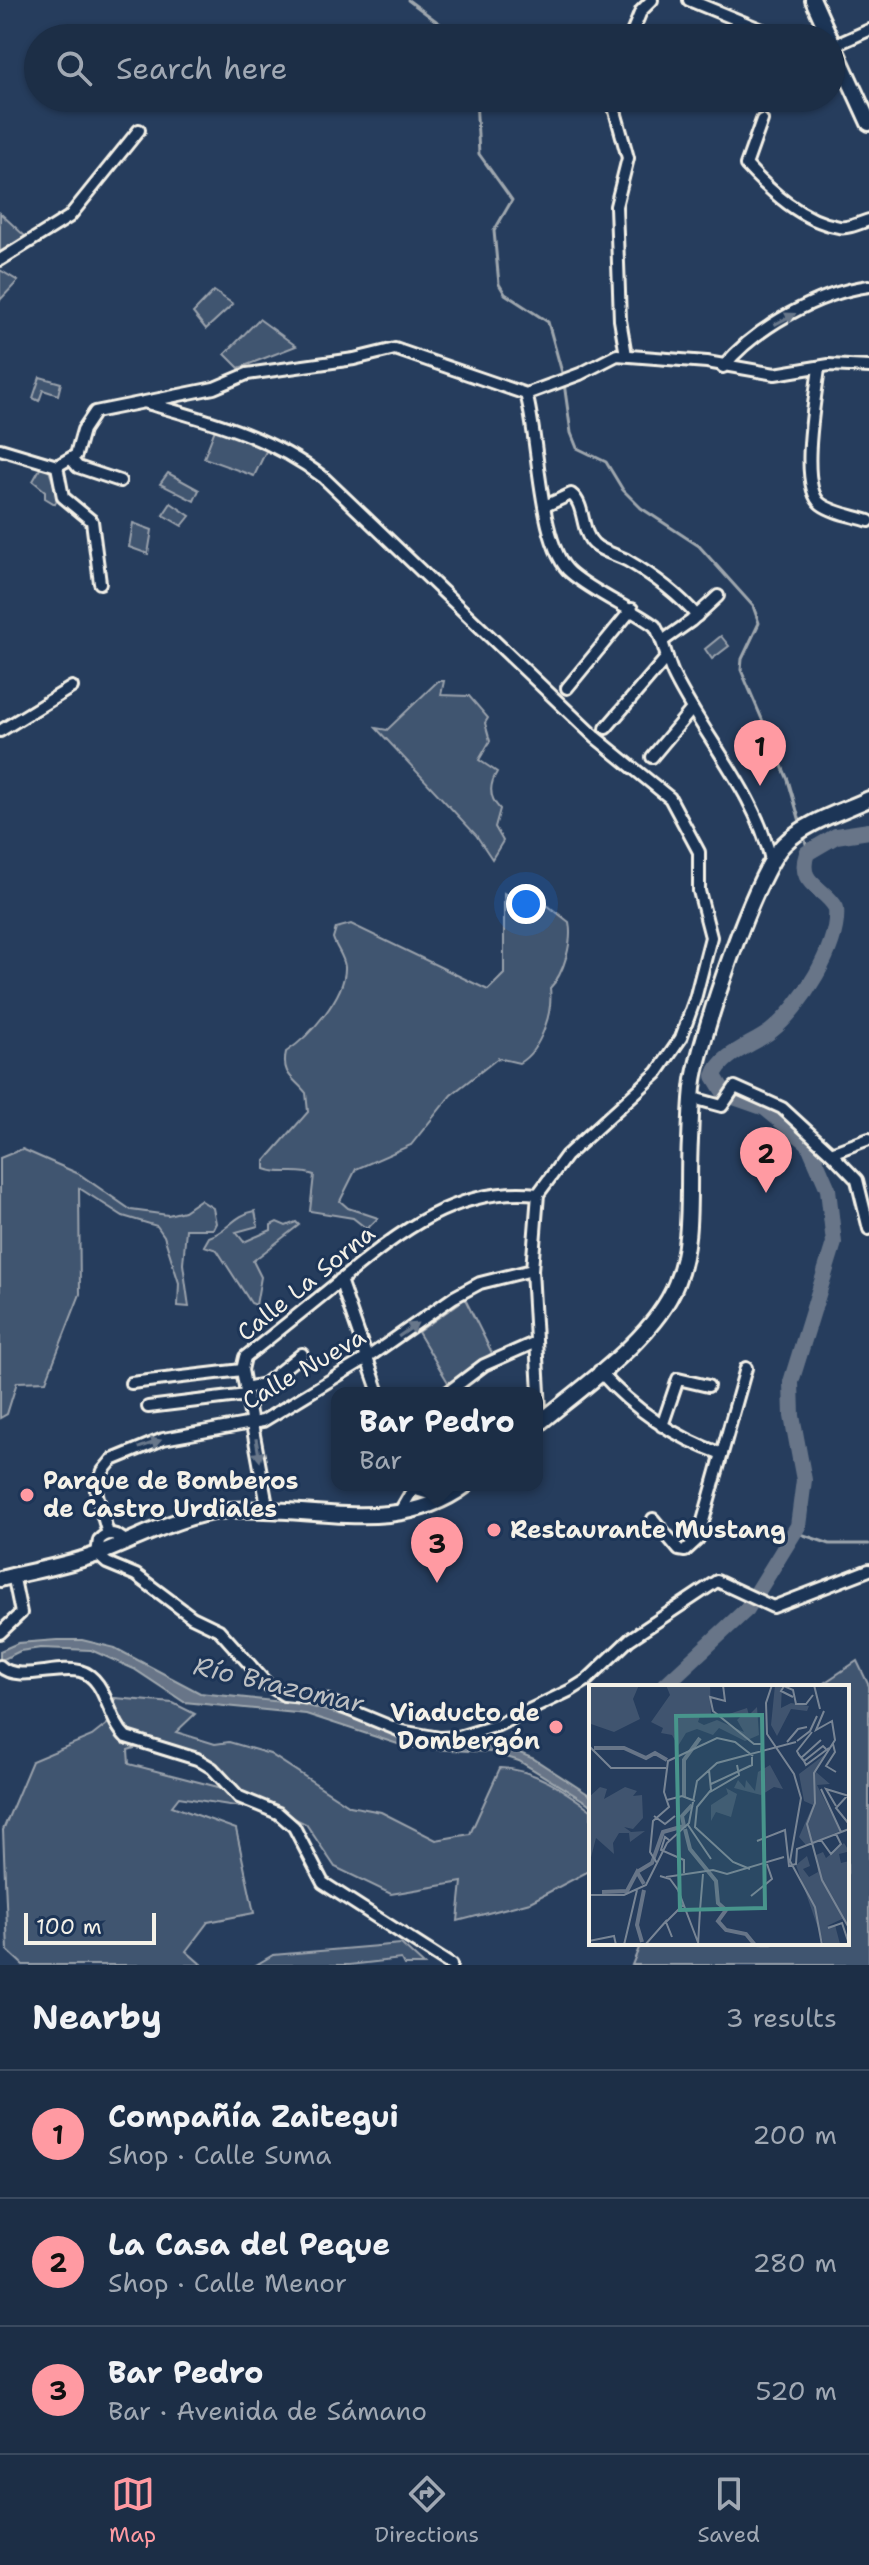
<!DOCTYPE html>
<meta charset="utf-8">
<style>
body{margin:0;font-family:"Shantell Sans",sans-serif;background:#293a51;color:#f1f3f6}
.scale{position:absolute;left:24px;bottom:20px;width:132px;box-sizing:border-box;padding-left:8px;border:4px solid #f4f1e8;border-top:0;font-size:22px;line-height:28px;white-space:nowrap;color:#f4f1e8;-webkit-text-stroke:6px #1d3557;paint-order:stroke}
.you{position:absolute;left:526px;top:904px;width:28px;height:28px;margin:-20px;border:6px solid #fff;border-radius:50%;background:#1a73e8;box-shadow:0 0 0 12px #1a73e833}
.badge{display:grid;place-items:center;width:52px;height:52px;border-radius:50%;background:#ff9aa2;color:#111;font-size:26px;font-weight:700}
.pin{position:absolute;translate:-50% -66px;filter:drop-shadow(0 2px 4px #0008)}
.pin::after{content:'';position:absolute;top:42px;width:28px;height:24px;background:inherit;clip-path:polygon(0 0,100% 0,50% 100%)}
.popup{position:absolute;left:331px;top:1387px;width:212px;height:104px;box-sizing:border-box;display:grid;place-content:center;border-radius:16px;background:#1c2e46;filter:drop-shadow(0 2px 6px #0005);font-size:26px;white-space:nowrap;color:#a0a8b3}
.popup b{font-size:30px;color:#f1f3f6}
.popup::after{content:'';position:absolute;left:50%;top:100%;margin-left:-16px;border:16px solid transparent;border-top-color:#1c2e46}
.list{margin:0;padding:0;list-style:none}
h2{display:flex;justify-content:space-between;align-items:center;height:104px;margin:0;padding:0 32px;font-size:34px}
h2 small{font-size:26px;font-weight:400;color:#a0a8b3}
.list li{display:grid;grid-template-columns:52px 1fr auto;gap:24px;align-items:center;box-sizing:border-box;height:128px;padding:0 32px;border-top:2px solid #3a4a5f}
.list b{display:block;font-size:30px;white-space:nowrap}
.list p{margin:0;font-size:26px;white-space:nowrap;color:#a0a8b3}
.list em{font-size:26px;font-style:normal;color:#a0a8b3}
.icon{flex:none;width:44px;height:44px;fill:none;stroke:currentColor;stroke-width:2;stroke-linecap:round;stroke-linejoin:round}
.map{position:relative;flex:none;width:869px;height:1965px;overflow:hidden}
.search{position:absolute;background:#1c2e46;box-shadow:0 2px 6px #0004;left:24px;right:24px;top:24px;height:88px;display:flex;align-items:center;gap:20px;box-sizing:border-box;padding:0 28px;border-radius:44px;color:#a0a8b3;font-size:30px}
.sheet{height:488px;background:#1c2e46}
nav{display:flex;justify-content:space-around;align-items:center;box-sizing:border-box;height:112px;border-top:2px solid #3a4a5f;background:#1c2e46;font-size:22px;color:#a0a8b3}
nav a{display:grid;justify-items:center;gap:4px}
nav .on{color:#ff9aa2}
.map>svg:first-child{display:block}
.green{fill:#40546f;stroke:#9aa2ac;stroke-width:2}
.water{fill:#677588;stroke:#9fa7ae;stroke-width:2}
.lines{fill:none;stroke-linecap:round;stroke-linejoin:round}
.stream{stroke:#9fa7ae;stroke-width:3}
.river{stroke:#677588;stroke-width:16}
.street-casing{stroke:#f4f1e8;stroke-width:16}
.secondary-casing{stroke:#f4f1e8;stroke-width:20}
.street{stroke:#1d3557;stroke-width:10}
.secondary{stroke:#1d3557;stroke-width:14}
.oneway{fill:#68778a}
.poi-dot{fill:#ff9aa2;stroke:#1d3557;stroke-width:3}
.labels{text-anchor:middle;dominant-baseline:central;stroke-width:6;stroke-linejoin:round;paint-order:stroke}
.street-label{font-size:24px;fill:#f4f1e8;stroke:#1d3557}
.poi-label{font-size:24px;font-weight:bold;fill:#f4f1e8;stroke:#1d3557;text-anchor:start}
.water-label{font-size:26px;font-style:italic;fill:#bcbfc2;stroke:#1d3557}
.inset-river{fill:none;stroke:#677588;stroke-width:4}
.inset-road{fill:none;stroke:#788595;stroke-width:2}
.view{fill:#48958c;fill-opacity:0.15;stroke:#48958c;stroke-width:4}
.inset-edge{fill:none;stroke:#f4f1e8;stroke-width:4}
</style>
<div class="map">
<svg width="869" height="1965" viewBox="0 0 869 1965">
<rect width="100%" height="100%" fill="#263d5d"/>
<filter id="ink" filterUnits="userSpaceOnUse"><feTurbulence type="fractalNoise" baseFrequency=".0125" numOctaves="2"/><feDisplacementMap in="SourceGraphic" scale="16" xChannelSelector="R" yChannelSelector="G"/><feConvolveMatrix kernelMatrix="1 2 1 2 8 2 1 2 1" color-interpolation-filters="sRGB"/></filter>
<g filter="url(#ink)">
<g class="green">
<polygon points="0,213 27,238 0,254"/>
<polygon points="0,270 18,281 0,300"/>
<polygon points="214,291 233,304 206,329 193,313"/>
<polygon points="259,319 296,346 239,368 225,354"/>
<polygon points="40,377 61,383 58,395 43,390 39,401 33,398"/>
<polygon points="216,427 269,445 254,476 204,458"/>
<polygon points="41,467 48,467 58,498 55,504 45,498 45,491 33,481"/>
<polygon points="168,473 199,490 194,501 160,484"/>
<polygon points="171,503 190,516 182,526 163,515"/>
<polygon points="133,523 152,530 148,554 129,547"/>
<polygon points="721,636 729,646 712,659 705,649"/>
<path d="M 438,681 L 444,681 L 441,695 L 469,696 L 488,718 L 485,723 L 490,741 L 479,760 L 497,772 C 489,785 489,798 500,809 L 495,827 L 503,841 L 492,859 L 476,835 L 376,728 L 387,730 Z"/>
<path d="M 504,893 L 511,897 L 534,895 L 569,922 C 573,941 564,974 550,988 C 553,1013 541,1050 519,1063 L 498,1058 L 451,1095 L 411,1145 L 356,1169 L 340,1201 L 348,1208 L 378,1218 L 367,1229 L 353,1218 L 310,1211 L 314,1175 C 296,1168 282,1176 265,1169 L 265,1161 L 308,1112 L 306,1093 C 294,1078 281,1075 286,1052 C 309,1037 346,996 345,967 C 344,956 336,948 333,938 L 336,928 L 351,924 L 488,990 L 504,974 Z"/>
<polygon points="22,1149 79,1174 131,1210 168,1215 184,1211 200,1200 213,1208 216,1223 213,1229 186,1229 183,1264 189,1307 178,1306 179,1283 164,1236 157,1226 123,1216 79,1188 80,1294 46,1381 17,1382 7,1414 0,1418 0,1158"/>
<path d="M 255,1211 L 258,1226 L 236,1232 L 244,1242 L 271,1230 L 271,1225 L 277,1222 L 286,1226 L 296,1222 L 299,1225 L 253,1261 L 261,1277 L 256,1305 L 251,1303 L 217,1250 L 204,1246 L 209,1237 C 227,1232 235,1214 255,1211 Z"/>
<polygon points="465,1299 492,1353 449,1384 418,1332"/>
<polygon points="857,1661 869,1686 869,1965 632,1965 641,1943 847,1943 847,1687 818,1687"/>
<path d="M 115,1698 L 173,1703 L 195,1714 L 176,1732 L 215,1744 L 229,1742 L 270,1754 L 350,1806 L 381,1812 L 436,1840 L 470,1834 L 500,1768 C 534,1769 564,1790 591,1810 L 591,1870 L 530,1902 L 458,1921 L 462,1882 L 391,1894 L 335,1867 L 306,1824 L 241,1792 L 213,1762 L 157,1741 L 128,1750 L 129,1764 L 222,1788 L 248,1808 L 179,1797 L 172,1806 L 236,1829 L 254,1913 L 208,1922 L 186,1951 L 202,1965 L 23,1965 L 8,1951 L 3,1830 L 32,1761 L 92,1736 L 116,1717 Z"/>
<polygon points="401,1944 424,1965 404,1965 401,1959 349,1965 256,1965 273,1955"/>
</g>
<polygon class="water" points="57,1640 82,1640 115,1648 200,1693 301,1704 376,1724 463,1740 489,1740 534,1759 591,1796 591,1805 519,1761 491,1752 410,1748 306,1714 184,1702 134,1669 91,1650 41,1648 20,1651 0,1661 0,1651 18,1643"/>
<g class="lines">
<g class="stream">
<polyline points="408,0 459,38"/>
<polyline points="476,98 479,154 512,200 494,231 499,284 505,294 548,322 563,376"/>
<polyline points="564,383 571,433 577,448 606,462 623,490 641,508 699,546 753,606 759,623 742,659 741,670 788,780 801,825"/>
<polyline points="804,836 808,852"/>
<polyline points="795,1532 830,1544 869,1544"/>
</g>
<path class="river" d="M 663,1687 L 747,1609 L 798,1526 L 804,1480 L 792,1416 L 791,1382 L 834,1243 L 828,1189 L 808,1143 L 765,1108 L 725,1094 L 714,1076 C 721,1054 753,1045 771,1031 C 800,1008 840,946 836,908 C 824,886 796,885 807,853 L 836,836 L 869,831"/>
<g class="street-casing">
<g id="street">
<polyline points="689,0 782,38"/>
<polyline points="630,38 641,11 652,0"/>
<polyline points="831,47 869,30"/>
<polyline points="616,98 615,111 628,158 616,206 620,320 626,355"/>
<path d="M 762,120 L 746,165 C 770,191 802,221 839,227 C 847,229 860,223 869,220"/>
<polyline points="0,260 69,217 139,130"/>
<path d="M 723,367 C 756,327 818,293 869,286"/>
<path d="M 819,367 C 816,396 798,486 821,504 C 833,513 854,516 869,521"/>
<path d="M 526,394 C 539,435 538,546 571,573 C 596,594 629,607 655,626 C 665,643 666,661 675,678 C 705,738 756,794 771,860"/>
<path d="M 147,403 C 210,421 270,436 323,477 L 595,737 L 670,798 L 699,852 L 699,891 L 711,937 L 695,999 L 681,1038 L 657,1073 L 566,1156 L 538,1194 L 532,1270 L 540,1410 L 545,1418"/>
<polyline points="0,449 57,466 76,455 83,430 95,412 214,388 247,374 354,359 395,349 526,394 580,374 617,355 707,362 775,374 829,365 869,367"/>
<polyline points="72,460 78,467 120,481"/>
<polyline points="57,466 63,497 92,521 100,583"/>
<path d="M 545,506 L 571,494 C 586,505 580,531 594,544 C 602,552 618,555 628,561 C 654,576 677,593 697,616"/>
<polyline points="664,640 691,621 718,596"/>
<polyline points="567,688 632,609"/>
<polyline points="606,728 667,657"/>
<polyline points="0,731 72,687"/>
<polyline points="652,757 692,709"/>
<polyline points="693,1098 722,1106 735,1087 782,1108 831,1153 869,1139"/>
<polyline points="831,1153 857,1180 869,1229"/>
<polyline points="340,1280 379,1393"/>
<path d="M 599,1371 C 633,1409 673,1437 722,1454"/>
<polyline points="131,1383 242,1370"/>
<polyline points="246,1388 264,1384 302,1354"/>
<polyline points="447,1393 484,1365 536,1342"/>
<polyline points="148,1407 247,1395"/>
<polyline points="662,1426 678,1379 708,1386"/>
<polyline points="413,1489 445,1499"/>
<path d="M 268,1511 L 242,1370 L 245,1357 C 277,1332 309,1306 341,1280 C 399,1232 458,1185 538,1194"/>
<polyline points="399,1513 413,1489"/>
<polyline points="653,1519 679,1550 685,1551 698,1539 746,1368"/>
<polyline points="108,1534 96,1491 103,1471 112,1460 163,1439 263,1421 367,1358 454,1297 480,1283 532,1270"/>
<path d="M 126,1542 C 117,1534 109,1530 99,1540 L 97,1554 L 107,1563 L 136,1575 L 192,1617 L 219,1630 L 268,1685 L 284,1695 L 323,1699 L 401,1731 L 440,1738 L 459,1737 L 498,1725 L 571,1690 L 587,1680 L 630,1639 L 717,1581 L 773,1607 L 869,1570"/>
<polyline points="0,1633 21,1613 13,1574"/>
<path d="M 0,1666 C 17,1683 57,1665 80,1671 C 107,1678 107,1719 126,1737 L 197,1759 L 212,1768 L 239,1797 L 278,1813 L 294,1827 L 323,1883 L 451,1965"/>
</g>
</g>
<g class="secondary-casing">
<g id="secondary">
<polyline points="813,0 830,38"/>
<polyline points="831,40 869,123"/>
<path d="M 537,1425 C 581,1388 655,1338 676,1284 C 694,1240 687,1187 690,1140 C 691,1120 691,1100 694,1080 C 701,1036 755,873 784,844 C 806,822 841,812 869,799"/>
<path d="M 0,1579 C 31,1571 64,1566 95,1555 C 138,1539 181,1514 228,1510 C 307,1504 396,1538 466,1485"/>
</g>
</g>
<use href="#street" class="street"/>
<use href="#secondary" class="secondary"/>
</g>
<defs><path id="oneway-solid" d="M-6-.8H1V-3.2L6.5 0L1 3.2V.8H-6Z" transform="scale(2)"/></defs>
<g class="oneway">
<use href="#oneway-solid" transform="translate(785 319) rotate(-28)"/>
<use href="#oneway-solid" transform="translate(408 1330) rotate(-35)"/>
<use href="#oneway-solid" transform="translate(150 1444) rotate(-19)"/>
<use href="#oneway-solid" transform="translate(258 1450) rotate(80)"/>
</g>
</g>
<g class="poi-dot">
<circle cx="27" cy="1495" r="8"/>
<circle cx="494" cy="1530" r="8"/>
<circle cx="556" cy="1727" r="8"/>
</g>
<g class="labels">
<g class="street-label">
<text transform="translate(306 1283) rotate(-39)">Calle La Sorna</text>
<text transform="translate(304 1369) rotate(-30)">Calle Nueva</text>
</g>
<g class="poi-label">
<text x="43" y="1481">Parque de Bomberos<tspan x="43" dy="28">de Castro Urdiales</tspan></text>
<text x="510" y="1530">Restaurante Mustang</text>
<text x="540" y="1713" text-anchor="end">Viaducto de<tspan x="540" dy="28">Dombergón</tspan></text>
</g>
<g class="water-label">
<text transform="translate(279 1684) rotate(13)">Río Brazomar</text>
</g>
</g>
<g transform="translate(589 1685)">
<rect width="260" height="260" fill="#263d5d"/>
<path d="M 0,0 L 50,0 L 44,14 L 51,34 L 25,47 L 2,39 ZM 77,0 L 121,0 L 122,30 L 111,31 L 109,37 L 115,40 L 128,35 L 155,47 L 148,35 L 153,30 L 151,32 L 134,31 L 158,23 L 160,30 L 168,22 L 170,50 L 156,56 L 130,43 L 124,50 L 108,44 L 97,48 L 89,61 L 83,50 L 72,48 L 74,43 L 62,37 L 81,10 ZM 186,0 L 193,0 L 192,23 L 202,18 L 220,21 L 218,26 L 202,24 L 188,51 L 182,40 ZM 238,68 L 227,87 L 241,99 L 228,100 L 251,146 L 217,160 L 210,152 L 224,120 L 215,116 L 210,89 ZM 181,80 L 194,104 L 185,102 L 172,110 L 145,103 L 149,95 L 156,103 L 157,95 L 166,106 L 169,87 ZM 11,102 L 18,104 L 15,114 L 36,102 L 48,106 L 44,111 L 53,110 L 54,133 L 44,144 L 35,142 L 42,147 L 56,146 L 41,157 L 40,148 L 30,148 L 24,158 L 25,169 L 7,153 L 0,180 L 0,112 ZM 137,103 L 148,109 L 142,132 L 127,127 L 122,136 L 122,120 L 139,109 ZM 255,158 L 260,166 L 260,173 L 258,167 L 250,169 L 252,178 L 260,176 L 260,240 L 253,234 L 238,241 L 246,240 L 251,259 L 235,260 L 207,180 L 218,171 L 221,181 L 214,184 L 220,192 L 229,187 L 227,170 L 234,167 L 237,173 Z" fill="#40546f"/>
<path class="inset-river" d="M 5,63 L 35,63 L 57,73 L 66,68 L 78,75M 95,112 L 95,75 L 111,53M 96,144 L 101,164 L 127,196 L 129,218 L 137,225 L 129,236 L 137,245 L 157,249 L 166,260M 48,187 L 63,178 L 74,147 L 95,141 L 93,131 L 103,120M 13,207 L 38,206 L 48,187 L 55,199M 53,257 L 48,240 L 55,205"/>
<path class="inset-road" d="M 134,0 L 136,16 L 121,12 L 124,26 L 165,59 L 173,59 L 172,68M 183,0 L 177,18 L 178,49 L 205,89 L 212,113 L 201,176 L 226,222 L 233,260M 225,0 L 231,24M 204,12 L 192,6 L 195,1 L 204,5 L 207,19 L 217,19 L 224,10M 235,26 L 227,45 L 243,36 L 246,55 L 225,88 L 226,118 L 218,139 L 233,195 L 260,243M 223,47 L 208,66 L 210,70 L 215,76 L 234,61 L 237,64M 208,56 L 221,46 L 228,31M 198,57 L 209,44 L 218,42M 244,59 L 246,67 L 237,81 L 247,87M 0,61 L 22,83 L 77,83M 212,73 L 232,55M 215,76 L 217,80 L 240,63M 120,85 L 122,105 L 108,122 L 106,142 L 144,177 L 161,184M 122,99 L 163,80 L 163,72M 232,104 L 252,147M 121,107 L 150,90 L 148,80M 259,110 L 247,123 L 260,139M 78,115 L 93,111 L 106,116M 247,121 L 237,104 L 260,111M 65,131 L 76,139 L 86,131M 99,140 L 122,174M 80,155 L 76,152 L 72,165 L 95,175 L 95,188M 232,155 L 242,169 L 252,159 L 247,149M 168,156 L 196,145 L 200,181 L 207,179 L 208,164 L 260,144M 68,178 L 61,167 L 64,136 L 80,122 L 75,107 L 79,76 L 128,53 L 146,57 L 164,71M 71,191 L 81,194 L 89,205 L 110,260M 77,192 L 124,185 L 138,189 L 195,172M 0,210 L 35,210 L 57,200 L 78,158 L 100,138 L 108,96 L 128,78 L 207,57M 162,211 L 183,194 L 178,179M 111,225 L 114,189M 239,243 L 253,238 L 260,259M 83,252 L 77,237 L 94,220M 0,256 L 25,251 L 27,260M 35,260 L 48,205M 56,260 L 78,235M 109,260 L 111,225"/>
<path class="view" d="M 173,30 L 176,223 L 91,225 L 87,31 Z"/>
<rect width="260" height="260" class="inset-edge"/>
</g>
</svg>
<div class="scale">100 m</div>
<div class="you"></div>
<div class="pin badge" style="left:760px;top:786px">1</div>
<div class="pin badge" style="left:766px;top:1193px">2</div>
<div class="pin badge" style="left:437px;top:1583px">3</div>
<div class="popup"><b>Bar Pedro</b>Bar</div>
<div class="search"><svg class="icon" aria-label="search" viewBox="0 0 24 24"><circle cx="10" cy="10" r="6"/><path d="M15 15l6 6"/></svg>Search here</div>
</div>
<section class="sheet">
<h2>Nearby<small>3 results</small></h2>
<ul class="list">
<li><span class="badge">1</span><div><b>Compañía Zaitegui</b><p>Shop · Calle Suma</p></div><em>200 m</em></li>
<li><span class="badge">2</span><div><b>La Casa del Peque</b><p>Shop · Calle Menor</p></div><em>280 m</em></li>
<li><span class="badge">3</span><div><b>Bar Pedro</b><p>Bar · Avenida de Sámano</p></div><em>520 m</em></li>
</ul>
</section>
<nav>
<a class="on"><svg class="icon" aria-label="map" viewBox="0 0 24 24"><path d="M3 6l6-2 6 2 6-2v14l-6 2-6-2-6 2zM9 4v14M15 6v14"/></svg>Map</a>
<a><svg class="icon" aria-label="directions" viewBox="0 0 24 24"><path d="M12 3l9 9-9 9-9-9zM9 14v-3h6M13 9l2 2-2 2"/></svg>Directions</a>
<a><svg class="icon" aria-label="saved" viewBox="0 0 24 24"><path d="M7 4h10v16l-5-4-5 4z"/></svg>Saved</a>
</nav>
